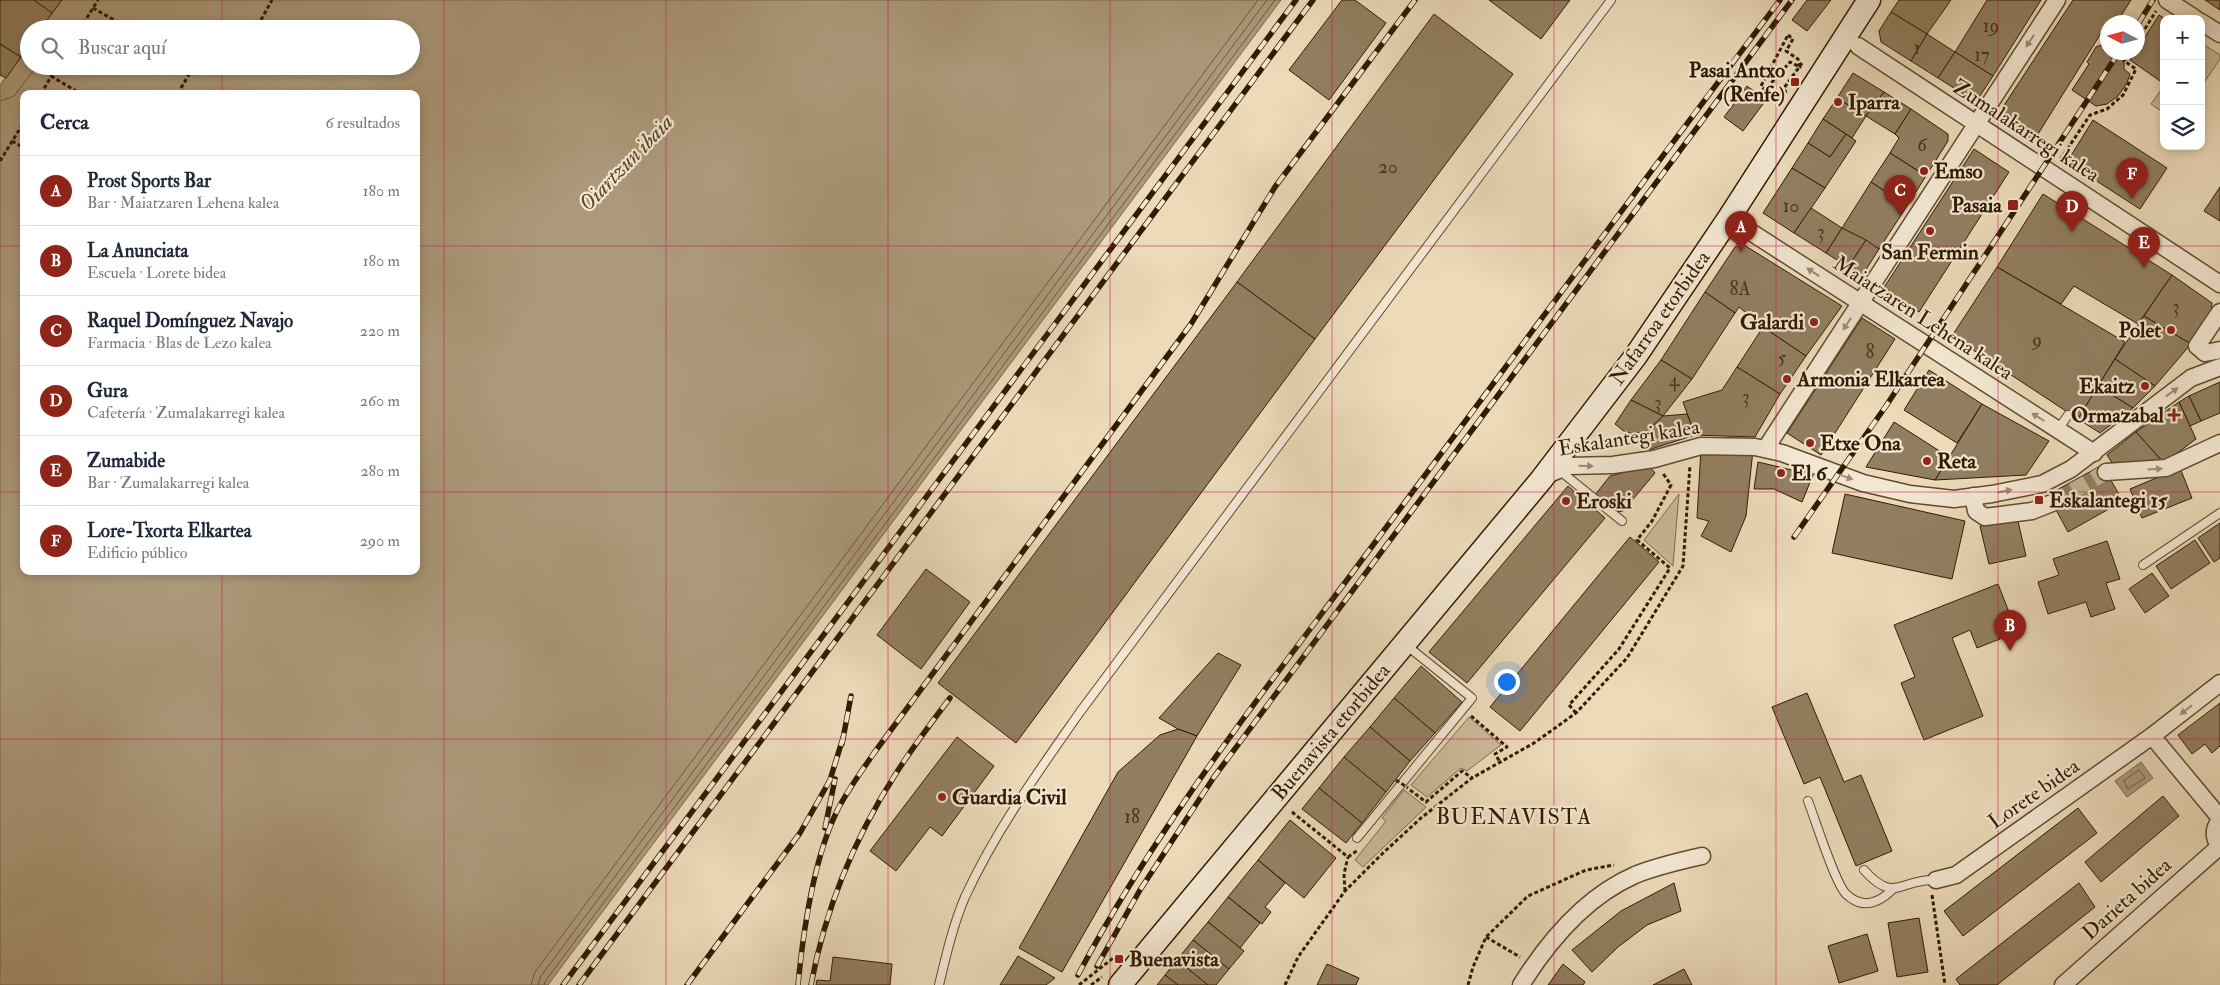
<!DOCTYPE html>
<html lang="es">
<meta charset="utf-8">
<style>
body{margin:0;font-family:"IM FELL Double Pica",serif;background:#f6f6f7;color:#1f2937}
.controls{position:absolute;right:15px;top:15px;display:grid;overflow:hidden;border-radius:10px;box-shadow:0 2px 8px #0003}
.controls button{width:45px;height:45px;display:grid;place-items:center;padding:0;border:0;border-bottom:1px solid #e0e1e3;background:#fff;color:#1f2937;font:25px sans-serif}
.compass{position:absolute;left:2100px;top:15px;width:45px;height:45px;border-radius:50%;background:#fff;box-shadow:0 2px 8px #0003;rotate:276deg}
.you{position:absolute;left:1506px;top:681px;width:18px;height:18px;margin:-12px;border:4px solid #fff;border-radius:50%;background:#1a73e8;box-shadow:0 0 0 8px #1a73e833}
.badge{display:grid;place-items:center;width:32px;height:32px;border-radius:50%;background:#8f2418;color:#fff;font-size:16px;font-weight:700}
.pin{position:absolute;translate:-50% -41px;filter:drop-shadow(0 1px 2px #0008)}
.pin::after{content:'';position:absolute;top:26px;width:18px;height:15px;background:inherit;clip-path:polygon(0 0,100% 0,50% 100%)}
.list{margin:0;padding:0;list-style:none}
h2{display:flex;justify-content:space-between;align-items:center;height:65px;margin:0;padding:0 20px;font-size:21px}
h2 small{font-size:16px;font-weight:400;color:#747a83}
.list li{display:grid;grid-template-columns:32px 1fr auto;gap:15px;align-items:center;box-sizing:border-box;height:70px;padding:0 20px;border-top:1px solid #e0e1e3}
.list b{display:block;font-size:19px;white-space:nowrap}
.list p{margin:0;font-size:16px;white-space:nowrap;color:#747a83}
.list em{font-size:16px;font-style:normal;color:#747a83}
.icon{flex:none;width:28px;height:28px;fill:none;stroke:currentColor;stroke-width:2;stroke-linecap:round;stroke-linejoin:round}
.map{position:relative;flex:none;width:2220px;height:985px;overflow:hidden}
.search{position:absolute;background:#fff;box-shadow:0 2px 8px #0003;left:20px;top:20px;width:400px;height:55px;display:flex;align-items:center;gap:12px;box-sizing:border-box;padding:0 18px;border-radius:28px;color:#747a83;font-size:19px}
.panel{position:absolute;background:#fff;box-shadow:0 2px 8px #0003;left:20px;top:90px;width:400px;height:485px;border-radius:10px}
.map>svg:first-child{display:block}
.green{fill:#ccba9a;stroke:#7e6b4e}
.water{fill:#ac997a;stroke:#7a674a;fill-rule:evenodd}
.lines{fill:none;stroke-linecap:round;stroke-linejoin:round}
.shore{stroke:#6e5a3e;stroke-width:1}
.building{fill:#927f61;stroke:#301c01}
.street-tunnel{stroke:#c6b494;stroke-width:16;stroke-dasharray:16 8;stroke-linecap:butt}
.lane-casing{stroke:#5f4c2f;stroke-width:10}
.street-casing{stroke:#5f4c2f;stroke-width:19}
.secondary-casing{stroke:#301c01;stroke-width:25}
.path{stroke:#301c01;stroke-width:3;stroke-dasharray:4 2.5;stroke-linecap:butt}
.lane{stroke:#f3e7d2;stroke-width:8}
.street{stroke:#f3e7d2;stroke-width:16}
.secondary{stroke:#f3e7d2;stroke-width:22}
.rail-casing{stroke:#301c01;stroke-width:5.5}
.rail{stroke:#f3e7d2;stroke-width:4;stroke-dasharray:11;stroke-linecap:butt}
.path-bridge{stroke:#301c01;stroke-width:3;stroke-dasharray:4 2.5;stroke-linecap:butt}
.oneway{fill:#9b8c74}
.grid{fill:none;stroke:#c2185b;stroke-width:1;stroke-opacity:0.55}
.poi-dot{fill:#8f2418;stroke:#f3e7d2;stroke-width:2}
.labels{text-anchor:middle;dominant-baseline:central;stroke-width:4.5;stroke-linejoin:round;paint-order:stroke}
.number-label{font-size:19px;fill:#483519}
.poi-label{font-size:21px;font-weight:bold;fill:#301c01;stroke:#f3e7d2;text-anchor:start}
.street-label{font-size:21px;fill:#301c01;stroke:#f3e7d2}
.water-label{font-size:22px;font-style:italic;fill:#5b482b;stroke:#f3e7d2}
.neighbourhood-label{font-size:22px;letter-spacing:1px;fill:#301c01;stroke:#f3e7d2}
</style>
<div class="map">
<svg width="2220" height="985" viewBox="0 0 2220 985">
<rect width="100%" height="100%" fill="#ecdab9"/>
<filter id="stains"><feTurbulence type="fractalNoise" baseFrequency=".004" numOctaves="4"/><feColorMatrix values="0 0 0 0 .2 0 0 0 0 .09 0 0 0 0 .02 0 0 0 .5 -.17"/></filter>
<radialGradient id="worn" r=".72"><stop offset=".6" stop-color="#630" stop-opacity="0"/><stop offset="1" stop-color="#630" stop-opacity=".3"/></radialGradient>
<g class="green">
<polygon points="2201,43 2220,55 2220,59 2201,87"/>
<polygon points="2164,86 2164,113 2151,104"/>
<polygon points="1679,494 1673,565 1673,566 1644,540"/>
<polygon points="1469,717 1501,745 1467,771 1461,768 1427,797 1411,785"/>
<polygon points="1404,790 1426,807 1363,867 1355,860 1386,821 1382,818"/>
</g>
<g class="water">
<path d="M 62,0 L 1281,0 L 548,985 L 0,985 L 0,85 L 29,46 L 29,66 L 411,66 L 411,29 L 41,29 ZM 24,94 L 416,94 L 416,571 L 24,571 Z"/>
<polygon points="2141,762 2153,778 2127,797 2115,781"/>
</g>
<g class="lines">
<g class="shore">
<polyline points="0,101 14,96 37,66"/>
<polygon points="2139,770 2145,778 2128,789 2124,781"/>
<polyline points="531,985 535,972 1258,0"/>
<polyline points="538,985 541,976 1267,0"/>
<polyline points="544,985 546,980 1275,0"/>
</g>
</g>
<g class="building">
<polygon points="0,0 34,0 52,13 41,29 29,29 29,46 21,57 0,44"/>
<polygon points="34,0 62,0 52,13"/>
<polygon points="1342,0 1355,0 1386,23 1329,100 1289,70"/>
<polygon points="1489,0 1570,0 1541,39"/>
<polygon points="1807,0 1831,0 1807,31 1792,20"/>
<polygon points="1899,0 1951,0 1927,34 1891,12"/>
<polygon points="1987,0 2041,0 1993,76 1955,52"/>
<polygon points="2073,0 2131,0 2117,22 2108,22 2033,142 2000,121 1999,113"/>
<polygon points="2205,0 2220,0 2220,10"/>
<polygon points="1891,12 1927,34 1911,61 1881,42 1879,31"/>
<polygon points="1434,14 1513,74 1315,339 1237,282"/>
<polygon points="2159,15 2165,19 2164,19 2163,83 2130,60 2135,52 2138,52 2138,48"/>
<polygon points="1927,34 1955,52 1938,78 1911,61"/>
<polygon points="0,44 21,57 6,78 0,75"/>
<polygon points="2101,45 2108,49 2108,52 2113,52 2124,60 2124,69 2130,74 2127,83 2118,96 2107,104 2096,106 2072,90 2089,64 2087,62 2096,47"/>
<polygon points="1955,52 1993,76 1976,102 1938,78"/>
<polygon points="1853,73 1884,92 1866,116 1837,98"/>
<polygon points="1747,86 1766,100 1743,131 1724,117"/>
<polygon points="1884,92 1911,109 1895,134 1866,116"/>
<polygon points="1837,98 1866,116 1852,138 1823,119"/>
<polygon points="1911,109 1948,134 1948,141 1926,176 1890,153 1899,138 1895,134"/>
<polygon points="1823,119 1846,134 1830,157 1808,143"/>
<polygon points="2093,120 2167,168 2140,209 2067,162"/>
<polygon points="1846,134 1856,141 1825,188 1792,168 1808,143 1830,157"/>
<polygon points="1974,149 2009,172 1919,312 1883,289"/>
<polygon points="1890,153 1926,176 1907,206 1871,182"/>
<polygon points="1792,168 1825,188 1794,233 1763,213"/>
<polygon points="1871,182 1907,206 1879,249 1842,228"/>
<polygon points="2220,187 2220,221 2204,211"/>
<polygon points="2043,194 2172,275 2138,324 2074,286 2061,304 1997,267"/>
<polygon points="1811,208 1842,228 1826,253 1794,233"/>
<polygon points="1842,228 1866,240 1848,267 1826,253"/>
<polygon points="1866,240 1879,249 1862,276 1848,267"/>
<polygon points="1744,245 1842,306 1806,356 1763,327 1739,307 1735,313 1705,292 1735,247"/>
<polygon points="1997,267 2125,342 2078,419 1952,336"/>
<polygon points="2172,275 2212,303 2211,314 2191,344 2144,316"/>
<polygon points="1237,282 1315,339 1016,743 938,683"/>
<polygon points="1705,292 1735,313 1692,379 1661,360"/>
<polygon points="2144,316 2191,344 2155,386 2115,359"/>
<polygon points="1862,318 1895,339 1821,455 1787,433"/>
<polygon points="1763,327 1806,356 1780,394 1737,367"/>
<polygon points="2115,359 2155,386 2133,408 2098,386"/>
<polygon points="1661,360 1692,379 1663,416 1631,400"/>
<polygon points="1737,367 1780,394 1755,437 1695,435 1683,402 1722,390"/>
<polygon points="1929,370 1982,404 1957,443 1904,410"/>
<polygon points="2220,382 2220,413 2201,421 2189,396"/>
<polygon points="2098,386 2133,408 2100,433 2078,419"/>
<polygon points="2189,396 2201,421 2190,426 2179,402"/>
<polygon points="1631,400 1663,416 1647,431 1633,434 1625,432 1615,424"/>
<polygon points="2179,402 2196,439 2164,463 2136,432"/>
<polygon points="1982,404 2049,441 2026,475 1935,480"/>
<polygon points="1687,414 1695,435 1645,451 1641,437 1648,434 1647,431 1663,416"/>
<polygon points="1894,422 1949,457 1935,480 1866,467"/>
<polygon points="2136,432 2164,463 2116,469 2107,455"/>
<polygon points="1701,448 1753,450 1746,516 1731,552 1701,536 1709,521 1697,518"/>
<polygon points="1758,462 1813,475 1802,502 1774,489 1754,489"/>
<polygon points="2102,465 2123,501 2068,532 2048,495"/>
<polygon points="1649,466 1655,473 1623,511 1616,512 1595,495 1610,476"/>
<polygon points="2180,468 2192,498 2142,518 2130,489"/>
<polygon points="1568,486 1605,518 1467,683 1429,652"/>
<polygon points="1845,494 1965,521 1952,579 1832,553"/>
<polygon points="2017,517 2026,556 1989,564 1980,526"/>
<polygon points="2220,523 2220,558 2214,562 2198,538"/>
<polygon points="1630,537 1659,562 1520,731 1490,707"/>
<polygon points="2195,540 2210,563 2171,589 2156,566"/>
<polygon points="2107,541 2120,579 2106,583 2115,609 2091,617 2086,602 2048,614 2038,582 2059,575 2053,559"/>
<polygon points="926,569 970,602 921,669 877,635"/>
<polygon points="2152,573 2169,596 2145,613 2129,589"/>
<polygon points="1998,584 2014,625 1997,631 2000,639 1977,648 1970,630 1952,638 1983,716 1924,740 1901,683 1915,677 1894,625"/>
<polygon points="1218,653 1241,665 1197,736 1178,729 1159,718"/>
<polygon points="1421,666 1462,702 1435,733 1394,698"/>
<polygon points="1807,693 1844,782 1861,775 1892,851 1856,866 1820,777 1804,784 1772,707"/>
<polygon points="1394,698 1435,733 1410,761 1370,727"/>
<polygon points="2220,703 2220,746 2212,753 2205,744 2192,754 2178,735"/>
<polygon points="1370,727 1410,761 1386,792 1344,757"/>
<polygon points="1178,729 1197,736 1062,972 1019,948 1118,772 1160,735"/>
<polygon points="957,737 994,766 942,836 930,827 896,871 870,851"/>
<polygon points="1344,757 1386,792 1362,823 1319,788"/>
<polygon points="1319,788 1362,823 1346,843 1302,809"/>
<polygon points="2163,796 2179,816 2101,882 2085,862"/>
<polygon points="2078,808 2097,833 1963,936 1944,911"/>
<polygon points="1290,820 1336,858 1304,898 1258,860"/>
<polygon points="1258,860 1285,883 1265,907 1271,912 1262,924 1228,897"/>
<polygon points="1674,883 1681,911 1647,925 1618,947 1592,972 1572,950 1621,911"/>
<polygon points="2079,883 2095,907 1997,985 1960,985 1956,979"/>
<polygon points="1228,897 1260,923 1240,948 1208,922"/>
<polygon points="1919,918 1928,972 1897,977 1888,923"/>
<polygon points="1208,922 1244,951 1229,969 1193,940"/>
<polygon points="1867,934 1878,971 1839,983 1828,946"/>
<polygon points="1193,940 1229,969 1216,985 1208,985 1177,960"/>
<polygon points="1018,956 1055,978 1046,985 1000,985"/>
<polygon points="833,957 892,964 890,985 816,985 817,980 830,981"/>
<polygon points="1177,960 1208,985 1178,985 1165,975"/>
<polygon points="1327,964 1359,978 1356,985 1317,985"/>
<polygon points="1563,964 1585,982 1583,985 1548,985"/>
<polygon points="1684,969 1692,985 1653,985"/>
<polygon points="1165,975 1178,985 1157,985"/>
</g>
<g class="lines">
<polyline class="street-tunnel" points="2052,503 2106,472"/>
<g class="lane-casing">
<g id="lane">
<polyline points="2058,430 2068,415"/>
<polyline points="1559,470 1622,521"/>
<polyline points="2143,565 2220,513"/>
<path d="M 1808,801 C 1815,819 1835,883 1846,894 C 1863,910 1879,903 1893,889"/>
<polyline points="1357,838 1472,698 1406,645"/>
<path d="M 1864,870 C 1895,905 1901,878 1936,880"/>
<path d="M 939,985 C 946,956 953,925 965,897 C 996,830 1038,772 1080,712 L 1611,0"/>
</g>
</g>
<g class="street-casing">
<g id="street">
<polyline points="2167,0 2196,19"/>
<polyline points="2201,22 2220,34"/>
<polyline points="1858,46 2220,284"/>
<polyline points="1729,218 2094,453"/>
<polyline points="2220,312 2197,346 2205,353 2220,350"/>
<polyline points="1766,448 2057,0"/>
<polyline points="2106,472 2166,468 2220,443"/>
<polyline points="1547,475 1568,466 1613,465 1654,459 1701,446 1755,447 1782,453 1863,483 1910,494 1954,499 1992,494 2042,484 2071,469 2191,378 2220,367"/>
<polyline points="1973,496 1976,511 1985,517 2032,511 2052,503"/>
<polyline points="2152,736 2220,818"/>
<path d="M 2220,820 C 2213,829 2213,838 2220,846"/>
<polyline points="1936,880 1956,875 2152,736 2220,683"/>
<path d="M 1521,985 C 1549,940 1585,897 1635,875 C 1657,866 1680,861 1702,856"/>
<polyline points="2063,985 2220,846"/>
</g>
</g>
<g class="secondary-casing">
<polyline id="secondary" points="1120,985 1541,480 1635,357 1729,218 1869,0"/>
</g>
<g class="path">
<polyline points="93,8 130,29"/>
<polyline points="261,20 272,0"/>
<polyline points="80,29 98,0"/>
<polygon points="1788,35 1793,39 1786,51 1798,59 1800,67 1790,62 1765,90 1761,86"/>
<polyline points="2138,40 2156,11"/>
<polyline points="51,76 81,94"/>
<polyline points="181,88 194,66"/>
<polyline points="1786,93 1784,88 1802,63"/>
<polyline points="41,94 57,66"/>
<polyline points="127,94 127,93"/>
<polyline points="12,141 24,148"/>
<polyline points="2060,160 2090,115 2107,109 2123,95 2136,69 2124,61 2130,52"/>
<polyline points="0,161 24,122"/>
<polyline points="1576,713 1569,705 1619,649 1670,568 1637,540 1652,521 1671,485 1662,472"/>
<polyline points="1471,716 1507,747 1495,754 1500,762"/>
<polyline points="1410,790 1426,802 1462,771 1472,778"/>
<polyline points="1292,812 1348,857"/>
<polyline points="1348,857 1358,850"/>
<polyline points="1345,891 1344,874 1348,857"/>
<polyline points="1932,895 1945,985"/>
<polyline points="1486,937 1520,957"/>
<polyline points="1079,985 1117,955"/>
<polyline points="1091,985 1102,977"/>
<polyline points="1285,985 1298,957 1345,891 1383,853 1421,818 1472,778 1534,743 1576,713 1627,658 1683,566 1690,465"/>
<polyline points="1468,985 1473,967 1486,937 1528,896 1586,870 1614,865"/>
</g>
<use href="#lane" class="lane"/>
<use href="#street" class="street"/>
<use href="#secondary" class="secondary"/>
<g class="rail-casing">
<g id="rail">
<polyline points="2138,24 2153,0"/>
<polyline points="1794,537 1886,406 2119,52"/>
<polyline points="842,744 851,696"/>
<polyline points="825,828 835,779"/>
<polyline points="1097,966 1140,890 1214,777 1792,0"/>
<path d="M 1078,975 C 1161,818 1274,679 1379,537 C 1513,358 1645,178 1780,0"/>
<polyline points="563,985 1296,0"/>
<polyline points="579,985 1313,0"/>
<polyline points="687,985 800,833 830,780 843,738"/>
<path d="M 798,985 C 803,933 814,858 837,811 C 847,791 861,772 874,753 L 1191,324 L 1275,187 L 1415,0"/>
<path d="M 811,985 C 825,910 854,839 895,775 C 912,748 931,723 950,698"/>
</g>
</g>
<use href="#rail" class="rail"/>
<polyline class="path-bridge" points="1396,780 1408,788"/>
</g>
<defs><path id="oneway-solid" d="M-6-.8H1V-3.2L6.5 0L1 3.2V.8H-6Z" transform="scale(1.25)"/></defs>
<g class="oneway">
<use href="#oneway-solid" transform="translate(2030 41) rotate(123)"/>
<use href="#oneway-solid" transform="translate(1813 272) rotate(-147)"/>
<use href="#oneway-solid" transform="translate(1847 324) rotate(123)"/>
<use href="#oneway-solid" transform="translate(2172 392) rotate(-36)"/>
<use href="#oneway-solid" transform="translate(2038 417) rotate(-148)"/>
<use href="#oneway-solid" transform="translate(1586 466) rotate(2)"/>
<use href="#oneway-solid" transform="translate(2155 469) rotate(-4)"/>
<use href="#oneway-solid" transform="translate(1846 477) rotate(20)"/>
<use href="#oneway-solid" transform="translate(2005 491) rotate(-11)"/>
<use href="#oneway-solid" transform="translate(2186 710) rotate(142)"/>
</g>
<path class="grid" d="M 222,0 L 222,29M 444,0 L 444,985M 666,0 L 666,985M 888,0 L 888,985M 1110,0 L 1110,985M 1332,0 L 1332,985M 1554,0 L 1554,985M 1776,0 L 1776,985M 1998,0 L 1998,985M 222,66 L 222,94M 0,246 L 24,246M 416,246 L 2220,246M 0,492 L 24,492M 416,492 L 2220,492M 222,571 L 222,985M 0,739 L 2220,739"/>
<g class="poi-dot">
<rect x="1790" y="77" width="10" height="10" rx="2.5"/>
<circle cx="1838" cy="102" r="5"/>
<circle cx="1924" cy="171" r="5"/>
<rect x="2007" y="199" width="12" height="12" rx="2.5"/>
<circle cx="1930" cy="231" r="5"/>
<circle cx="1814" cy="322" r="5"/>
<circle cx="2171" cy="330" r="5"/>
<circle cx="1787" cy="379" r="5"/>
<circle cx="2145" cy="386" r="5"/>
<path d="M2171.5 407.5h5v5h5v5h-5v5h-5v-5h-5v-5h5z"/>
<circle cx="1810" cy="443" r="5"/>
<circle cx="1927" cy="461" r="5"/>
<circle cx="1781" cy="473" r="5"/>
<rect x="2034" y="495" width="10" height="10" rx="2.5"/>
<circle cx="1566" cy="501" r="5"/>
<circle cx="942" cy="797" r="5"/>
<rect x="1114" y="954" width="10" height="10" rx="2.5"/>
</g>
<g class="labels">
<g class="number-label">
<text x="1991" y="26">19</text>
<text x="1917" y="48">1</text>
<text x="1982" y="55">17</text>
<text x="1922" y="145">6</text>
<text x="1388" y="167">20</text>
<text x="1791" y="206">10</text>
<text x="1821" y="232">3</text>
<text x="1740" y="289">8A</text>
<text x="2176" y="307">3</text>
<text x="2037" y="340">9</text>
<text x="1870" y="352">8</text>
<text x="1782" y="358">5</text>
<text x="1674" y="380">4</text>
<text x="1746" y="397">3</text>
<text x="1658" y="403">3</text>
<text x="1132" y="817">18</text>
</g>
<g class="poi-label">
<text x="1785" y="70" text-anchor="end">Pasai Antxo<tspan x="1785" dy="24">(Renfe)</tspan></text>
<text x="1848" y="102">Iparra</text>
<text x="1934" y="171">Emso</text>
<text x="2002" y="205" text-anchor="end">Pasaia</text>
<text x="1930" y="252" text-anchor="middle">San Fermin</text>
<text x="1804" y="322" text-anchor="end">Galardi</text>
<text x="2161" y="330" text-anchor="end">Polet</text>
<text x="1797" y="379">Armonia Elkartea</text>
<text x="2135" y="386" text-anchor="end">Ekaitz</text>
<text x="2164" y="415" text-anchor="end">Ormazabal</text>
<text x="1820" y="443">Etxe Ona</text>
<text x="1937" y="461">Reta</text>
<text x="1791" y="473">El 6</text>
<text x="2049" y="500">Eskalantegi 15</text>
<text x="1576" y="501">Eroski</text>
<text x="952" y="797">Guardia Civil</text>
<text x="1129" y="959">Buenavista</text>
</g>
<g class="street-label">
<text transform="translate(2026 131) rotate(33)">Zumalakarregi kalea</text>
<text transform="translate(1660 318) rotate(-55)">Nafarroa etorbidea</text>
<text transform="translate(1923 318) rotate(33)">Maiatzaren Lehena kalea</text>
<text transform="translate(1629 438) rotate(-9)">Eskalantegi kalea</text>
<text transform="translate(1331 732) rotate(-50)">Buenavista etorbidea</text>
<text transform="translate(2034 794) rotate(-35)">Lorete bidea</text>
<text transform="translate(2127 899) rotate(-42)">Darieta bidea</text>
</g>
<g class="water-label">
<text transform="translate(626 163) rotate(-46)">Oiartzun ibaia</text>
</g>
<g class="neighbourhood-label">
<text x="1514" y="817">BUENAVISTA</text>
</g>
</g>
<rect width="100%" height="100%" filter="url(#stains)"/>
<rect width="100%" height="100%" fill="url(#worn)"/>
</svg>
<div class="controls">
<button>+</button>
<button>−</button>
<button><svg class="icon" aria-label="layers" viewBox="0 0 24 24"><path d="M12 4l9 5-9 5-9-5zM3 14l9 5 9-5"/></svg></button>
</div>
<svg class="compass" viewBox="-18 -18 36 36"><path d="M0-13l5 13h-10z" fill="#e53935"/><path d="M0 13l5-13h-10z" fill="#747a83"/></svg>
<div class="you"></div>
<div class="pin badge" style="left:1741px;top:252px">A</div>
<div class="pin badge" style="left:2010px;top:651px">B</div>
<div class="pin badge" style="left:1900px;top:216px">C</div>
<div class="pin badge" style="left:2072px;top:232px">D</div>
<div class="pin badge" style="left:2144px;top:268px">E</div>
<div class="pin badge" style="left:2132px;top:199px">F</div>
<div class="search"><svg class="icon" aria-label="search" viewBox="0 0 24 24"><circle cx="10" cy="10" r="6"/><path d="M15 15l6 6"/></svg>Buscar aquí</div>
<section class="panel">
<h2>Cerca<small>6 resultados</small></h2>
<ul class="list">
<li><span class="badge">A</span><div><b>Prost Sports Bar</b><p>Bar · Maiatzaren Lehena kalea</p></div><em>180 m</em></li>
<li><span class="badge">B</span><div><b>La Anunciata</b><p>Escuela · Lorete bidea</p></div><em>180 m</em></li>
<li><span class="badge">C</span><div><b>Raquel Domínguez Navajo</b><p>Farmacia · Blas de Lezo kalea</p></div><em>220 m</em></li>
<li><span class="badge">D</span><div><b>Gura</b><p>Cafetería · Zumalakarregi kalea</p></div><em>260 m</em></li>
<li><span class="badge">E</span><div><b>Zumabide</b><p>Bar · Zumalakarregi kalea</p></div><em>280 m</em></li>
<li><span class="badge">F</span><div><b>Lore-Txorta Elkartea</b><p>Edificio público</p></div><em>290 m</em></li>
</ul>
</section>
</div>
